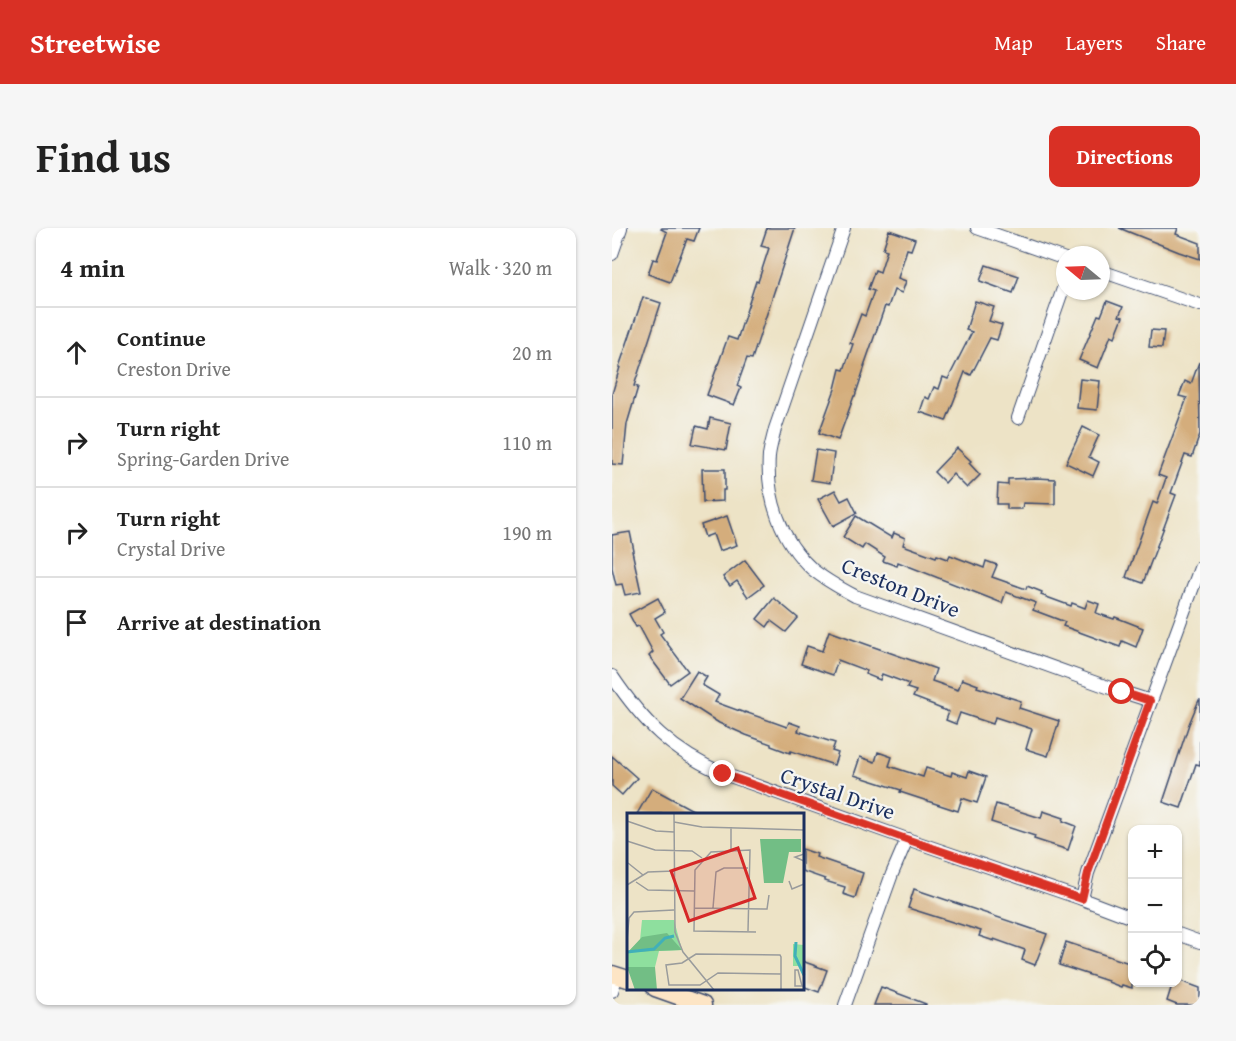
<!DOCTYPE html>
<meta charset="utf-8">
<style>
body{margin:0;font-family:"Gentium Book Plus",serif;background:#f6f6f6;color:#222}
.controls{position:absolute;right:18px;bottom:18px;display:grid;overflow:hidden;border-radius:12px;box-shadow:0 2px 4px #0004}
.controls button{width:54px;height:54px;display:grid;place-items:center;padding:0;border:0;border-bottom:2px solid #e0e0e0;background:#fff;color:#222;font:30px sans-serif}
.compass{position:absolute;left:444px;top:18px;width:54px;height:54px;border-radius:50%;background:#fff;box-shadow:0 2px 4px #0004;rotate:289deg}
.stop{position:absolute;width:18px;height:18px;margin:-14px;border:4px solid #d93025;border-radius:50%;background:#fff}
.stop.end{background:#d93025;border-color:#fff;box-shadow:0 2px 6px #0008}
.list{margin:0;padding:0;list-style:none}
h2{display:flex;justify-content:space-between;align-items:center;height:78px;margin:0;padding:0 24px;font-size:26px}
h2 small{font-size:20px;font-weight:400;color:#767676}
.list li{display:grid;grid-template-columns:39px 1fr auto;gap:18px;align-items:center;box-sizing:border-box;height:90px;padding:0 24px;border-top:2px solid #e0e0e0}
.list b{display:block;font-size:22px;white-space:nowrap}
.list p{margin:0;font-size:20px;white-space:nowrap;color:#767676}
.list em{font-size:20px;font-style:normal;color:#767676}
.icon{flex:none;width:33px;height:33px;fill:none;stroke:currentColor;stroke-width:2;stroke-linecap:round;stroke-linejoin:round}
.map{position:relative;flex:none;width:588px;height:777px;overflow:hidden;border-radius:12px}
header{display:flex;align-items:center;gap:36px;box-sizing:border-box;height:84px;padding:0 30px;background:#d93025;color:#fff}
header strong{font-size:28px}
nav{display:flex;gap:33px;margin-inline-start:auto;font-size:21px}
.intro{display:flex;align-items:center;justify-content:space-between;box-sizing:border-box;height:144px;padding:0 36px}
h1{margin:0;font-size:42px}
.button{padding:15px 27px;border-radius:12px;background:#d93025;color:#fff;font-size:21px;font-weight:700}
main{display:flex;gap:36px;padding:0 36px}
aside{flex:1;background:#fff;border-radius:12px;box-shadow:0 2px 4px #0004}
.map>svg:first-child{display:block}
.building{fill:#d4ad7b}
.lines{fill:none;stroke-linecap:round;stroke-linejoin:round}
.street-casing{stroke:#3a4a6e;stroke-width:14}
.secondary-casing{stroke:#3a4a6e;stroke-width:19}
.street{stroke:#fff;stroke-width:12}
.secondary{stroke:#fde5c5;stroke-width:16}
.route{stroke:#d93025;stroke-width:8}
.labels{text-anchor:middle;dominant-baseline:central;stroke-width:4.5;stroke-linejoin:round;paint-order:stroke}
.street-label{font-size:22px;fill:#1b2f5e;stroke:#f6f6f2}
.inset-river{fill:none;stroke:#40b0b9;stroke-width:3}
.inset-road{fill:none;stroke:#999b9c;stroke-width:1.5}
.view{fill:#d62828;fill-opacity:0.15;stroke:#d62828;stroke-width:3}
.inset-edge{fill:none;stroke:#1b2f5e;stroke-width:3}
</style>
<header>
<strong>Streetwise</strong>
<nav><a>Map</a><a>Layers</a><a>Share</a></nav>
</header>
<div class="intro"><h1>Find us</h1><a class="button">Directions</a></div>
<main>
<aside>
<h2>4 min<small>Walk · 320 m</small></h2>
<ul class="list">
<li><svg class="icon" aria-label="ahead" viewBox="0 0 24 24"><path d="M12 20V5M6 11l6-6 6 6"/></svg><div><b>Continue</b><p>Creston Drive</p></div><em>20 m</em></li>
<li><svg class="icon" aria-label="right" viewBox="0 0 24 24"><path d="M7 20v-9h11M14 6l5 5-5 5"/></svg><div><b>Turn right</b><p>Spring-Garden Drive</p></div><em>110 m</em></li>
<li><svg class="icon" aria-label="right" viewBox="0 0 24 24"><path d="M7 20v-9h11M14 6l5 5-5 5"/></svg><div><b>Turn right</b><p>Crystal Drive</p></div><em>190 m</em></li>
<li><svg class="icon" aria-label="arrive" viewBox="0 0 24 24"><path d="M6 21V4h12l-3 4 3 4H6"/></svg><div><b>Arrive at destination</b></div></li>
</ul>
</aside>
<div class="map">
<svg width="588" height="777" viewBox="0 0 588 777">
<rect width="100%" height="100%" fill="#f6f6f2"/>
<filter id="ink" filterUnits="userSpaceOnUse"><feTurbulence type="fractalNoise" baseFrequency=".0167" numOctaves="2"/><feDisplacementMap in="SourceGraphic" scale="12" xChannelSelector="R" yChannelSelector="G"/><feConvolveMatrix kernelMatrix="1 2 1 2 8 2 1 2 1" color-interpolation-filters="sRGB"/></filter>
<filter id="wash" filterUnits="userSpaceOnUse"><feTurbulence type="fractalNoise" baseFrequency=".008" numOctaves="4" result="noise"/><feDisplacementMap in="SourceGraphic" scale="24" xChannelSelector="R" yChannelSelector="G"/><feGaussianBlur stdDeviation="1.35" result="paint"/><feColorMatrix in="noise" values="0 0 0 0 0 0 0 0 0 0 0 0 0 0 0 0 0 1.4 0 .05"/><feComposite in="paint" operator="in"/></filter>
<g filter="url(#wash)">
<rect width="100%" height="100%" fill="#ede3c6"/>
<g id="blocks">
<g class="building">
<polygon points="50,0 87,0 82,13 75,11 58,54 36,46 41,31 45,32 55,4 49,1"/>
<polygon points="155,0 183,0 140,131 135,130 125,158 129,160 122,177 95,167 116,109 125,112 144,53 146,54 157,20 149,18"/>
<polygon points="507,0 566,0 564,6 588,15 588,31 567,24"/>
<polygon points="277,2 303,11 299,22 295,21 286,50 294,53 290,65 282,62 276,79 273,78 252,138 253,138 243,168 242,168 226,212 207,205 223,161 228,141 232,142 241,116 238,115 249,86 253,88 262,63 256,61 263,42 268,44 275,22 271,21"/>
<polygon points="374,37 407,48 401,65 368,53"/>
<polygon points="31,69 49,75 22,158 26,159 15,196 11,237 0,236 0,166 8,139 7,139"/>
<polygon points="363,73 382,79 377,93 390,97 385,112 378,110 359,147 353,144 334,193 308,184 313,169 317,171 322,159 327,161 331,149 336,151 360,104 354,102"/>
<polygon points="495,73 511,79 507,88 511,89 503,109 499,107 486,140 467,132 486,87 489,88"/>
<polygon points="539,102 552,103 550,120 537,119"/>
<polygon points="587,134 588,206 580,229 573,227 559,265 564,267 531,355 514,349 541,274 545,276 554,250 546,247 575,170 567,168 573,153 579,156"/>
<polygon points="468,151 488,153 485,182 465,180"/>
<polygon points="98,190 119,195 114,222 80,216 84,198 96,201"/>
<polygon points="471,199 487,207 477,229 487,234 481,248 454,235"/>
<polygon points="345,220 359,233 357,235 368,247 355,260 341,246 333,255 322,244"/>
<polygon points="204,222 222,225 218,255 199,252"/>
<polygon points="90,241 113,241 113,262 111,262 111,273 91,274"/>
<polygon points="425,250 443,251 443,276 411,275 410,281 395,281 395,276 385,276 386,256 396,257 396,251"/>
<polygon points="223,262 229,273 237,269 245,285 221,298 206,271"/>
<polygon points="115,288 125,317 107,323 101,306 93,309 89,297"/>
<polygon points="244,288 280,310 282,305 293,310 291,317 324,329 325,327 336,331 338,327 372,340 374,333 385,337 380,349 414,361 415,358 430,364 429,367 459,378 460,375 473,380 476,372 487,376 484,385 502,391 503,389 531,400 524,419 510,413 508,419 451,398 453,394 421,382 424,375 394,364 390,375 286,334 285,338 271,333 273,329 253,316 250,321 231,309"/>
<polygon points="18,304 22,323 20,323 29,364 13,367 10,356 4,357 0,340 0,307"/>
<polygon points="133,332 152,357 136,369 125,353 118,358 111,349"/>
<polygon points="46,370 53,384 43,390 51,404 48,406 76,443 58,456 37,428 41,424 27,398 24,399 17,386"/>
<polygon points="162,370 186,390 174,404 159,393 155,399 145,391"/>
<polygon points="217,403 324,441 320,453 346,462 350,451 366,457 365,459 409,473 407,480 447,493 436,528 414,521 420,501 383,489 381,496 348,485 344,496 334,492 337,484 322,478 322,477 301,469 304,463 295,460 297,456 270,446 268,452 253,446 255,443 226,432 221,447 189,436 195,418 210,423"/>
<polygon points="85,443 95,449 90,457 107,467 103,474 133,485 133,484 175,499 177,494 188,498 186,503 223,515 220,523 226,525 222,537 179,523 178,525 159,518 159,516 134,507 107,495 68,470"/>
<polygon points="587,472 588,472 588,537 584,536 569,580 551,574 577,496"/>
<polygon points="266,524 280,529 277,538 311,549 314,540 339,548 340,544 355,549 357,543 374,549 365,575 350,570 346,583 288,564 289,562 242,547 248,529 263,534"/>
<polygon points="0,528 25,550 10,567 0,558"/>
<polygon points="40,560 88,586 25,586"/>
<polygon points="384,576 429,590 431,583 452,590 451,593 464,598 456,622 422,611 423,608 379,594"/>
<polygon points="190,621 205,626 204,629 251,645 243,670 231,666 233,659 213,653 213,651 190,643"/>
<polygon points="302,661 435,706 423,737 410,732 413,722 382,711 382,713 367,708 369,703 296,680"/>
<polygon points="454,714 520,736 520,760 510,757 509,759 496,754 496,753 447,737"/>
<polygon points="190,733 215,742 207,764 190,758"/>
<polygon points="566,752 588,760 588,777 565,777 555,773 561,754 566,754"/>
<polygon points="269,759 314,776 314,777 262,777"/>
</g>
</g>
</g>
<g filter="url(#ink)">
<use href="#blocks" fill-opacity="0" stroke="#3a4a6e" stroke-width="1.5"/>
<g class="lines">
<g class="street-casing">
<g id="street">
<path d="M 232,0 L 163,201 C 161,210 158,219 157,228 C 154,269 169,313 200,341 C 213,352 228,360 243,368 L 501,461 L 539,473"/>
<polyline points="365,0 453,31"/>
<polyline points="0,26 9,0"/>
<polyline points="489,43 588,77"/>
<polyline points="406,190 453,55"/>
<path d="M 0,448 C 31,494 60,524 112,546 L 295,611 L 470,671 L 520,690"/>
<polyline points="470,671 476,645 588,340"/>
<polyline points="566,706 588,714"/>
<polyline points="0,763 5,747"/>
<polyline points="233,777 280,646 295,611"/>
</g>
</g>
<g class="secondary-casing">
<g id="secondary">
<polyline points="0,746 16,751"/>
<polyline points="43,760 91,777"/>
</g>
</g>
<use href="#street" class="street"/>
<use href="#secondary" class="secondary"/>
</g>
</g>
<g class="lines" filter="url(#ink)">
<polyline class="route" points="111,546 294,611 470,671 476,645 538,473 510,464"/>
</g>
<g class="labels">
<g class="street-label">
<text transform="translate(289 359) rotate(22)">Creston Drive</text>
<text transform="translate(226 565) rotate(19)">Crystal Drive</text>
</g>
</g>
<g transform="translate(15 585)">
<rect width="177" height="177" fill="#ede3c6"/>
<path d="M 15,107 L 47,107 L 55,137 L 32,138 L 28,154 L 0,154 L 1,139 L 13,127 ZM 166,131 L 177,132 L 177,164 L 174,153 L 166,153 Z" fill="#8edf9e"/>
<path d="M 133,26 L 174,26 L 174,39 L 162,39 L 156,70 L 137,70 ZM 40,120 L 55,137 L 1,139 L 15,124 ZM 0,154 L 28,154 L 30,177 L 8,177 Z" fill="#72be85"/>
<path class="inset-river" d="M 169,129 L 168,143 L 177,162M 0,139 L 27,136 L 38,125 L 47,123"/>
<path class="inset-road" d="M 47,0 L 48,119 L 56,139 L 87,177M 0,8 L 29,18 L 47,19M 47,9 L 75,14 L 177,17M 0,28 L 28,37 L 65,38 L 75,45M 104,36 L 104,14M 177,41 L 168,44 L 177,48M 1,50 L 16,62M 162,68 L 165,76 L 177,71M 9,69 L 21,77 L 67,78M 0,72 L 21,59 L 47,58M 67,95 L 140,96 L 142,82M 86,95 L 89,59 L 97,55 L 121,55M 121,118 L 123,37 L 84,39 L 68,57 L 67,118 L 129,119M 0,127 L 2,105 L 7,99 L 47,97M 168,157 L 171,157 L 175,173 L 168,173 ZM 154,161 L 91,160 L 73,172 L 42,172 L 39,152 L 55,150 L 69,141 L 153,142 L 154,144 L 154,177"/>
<path class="view" d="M 111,35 L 128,85 L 62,108 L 44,58 Z"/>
<rect width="177" height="177" class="inset-edge"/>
</g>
</svg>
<div class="controls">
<button>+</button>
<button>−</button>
<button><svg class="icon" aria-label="locate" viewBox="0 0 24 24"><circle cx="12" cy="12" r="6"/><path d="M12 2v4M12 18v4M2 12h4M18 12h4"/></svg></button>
</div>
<svg class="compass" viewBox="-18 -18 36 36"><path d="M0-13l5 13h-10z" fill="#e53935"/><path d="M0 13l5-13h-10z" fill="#767676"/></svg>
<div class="stop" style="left:510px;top:464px"></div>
<div class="stop end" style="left:111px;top:546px"></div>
</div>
</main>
